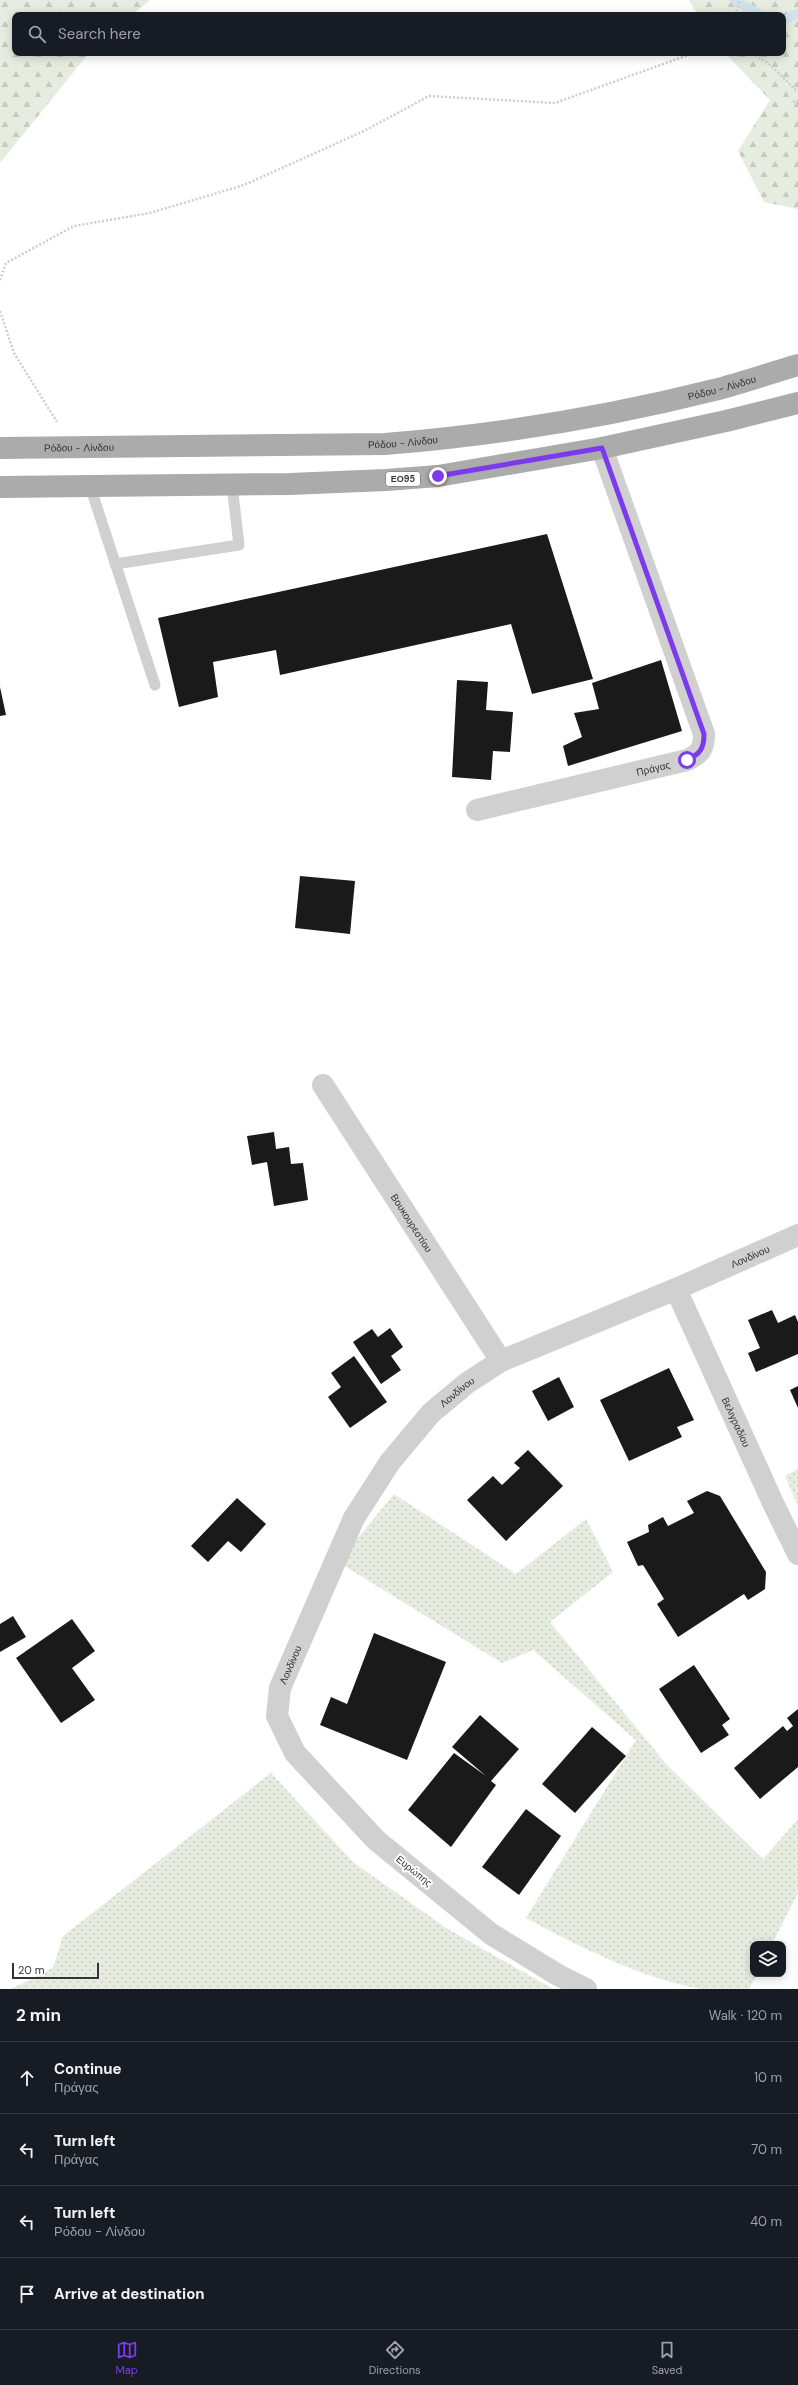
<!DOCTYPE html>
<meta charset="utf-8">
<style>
body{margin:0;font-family:"DM Sans",sans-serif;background:#242831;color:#f1f3f6}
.controls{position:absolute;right:12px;bottom:12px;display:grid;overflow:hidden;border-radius:8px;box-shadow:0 2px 10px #0003}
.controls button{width:36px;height:36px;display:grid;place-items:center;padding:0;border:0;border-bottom:1px solid #363941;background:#171b24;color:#f1f3f6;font:20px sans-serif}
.scale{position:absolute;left:12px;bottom:10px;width:87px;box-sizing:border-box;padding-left:4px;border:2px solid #333;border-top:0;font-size:11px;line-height:14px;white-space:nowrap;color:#333;-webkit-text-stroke:3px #fff;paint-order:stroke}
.stop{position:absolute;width:12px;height:12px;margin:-9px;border:3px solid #7c3aed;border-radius:50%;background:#fff}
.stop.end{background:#7c3aed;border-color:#fff;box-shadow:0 1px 4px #0008}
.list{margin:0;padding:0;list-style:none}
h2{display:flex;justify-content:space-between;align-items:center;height:52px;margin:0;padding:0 16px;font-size:17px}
h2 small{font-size:13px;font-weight:400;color:#9ea1a6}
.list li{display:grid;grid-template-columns:26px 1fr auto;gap:12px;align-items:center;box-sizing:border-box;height:72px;padding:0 16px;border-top:1px solid #363941}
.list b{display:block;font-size:15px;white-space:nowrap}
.list p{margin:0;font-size:13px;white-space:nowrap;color:#9ea1a6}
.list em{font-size:13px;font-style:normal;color:#9ea1a6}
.icon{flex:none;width:22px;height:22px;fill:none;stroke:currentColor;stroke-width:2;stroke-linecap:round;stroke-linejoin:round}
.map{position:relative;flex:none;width:798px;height:1989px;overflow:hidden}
.search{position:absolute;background:#171b24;box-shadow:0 2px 10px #0003;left:12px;right:12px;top:12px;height:44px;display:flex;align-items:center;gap:10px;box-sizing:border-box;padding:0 14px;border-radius:8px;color:#9ea1a6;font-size:15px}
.sheet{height:340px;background:#171b24}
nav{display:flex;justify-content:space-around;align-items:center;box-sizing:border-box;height:56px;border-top:1px solid #363941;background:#171b24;font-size:11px;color:#9ea1a6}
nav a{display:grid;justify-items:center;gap:2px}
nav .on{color:#7c3aed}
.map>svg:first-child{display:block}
.grass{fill:url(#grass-dots)}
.forest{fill:url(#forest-firs)}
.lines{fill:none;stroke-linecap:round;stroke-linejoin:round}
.stream{stroke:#cfe2ee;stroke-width:9}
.building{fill:#1a1a1a}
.path{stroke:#cdcdcd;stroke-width:2.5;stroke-dasharray:2 2;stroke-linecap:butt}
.service{stroke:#d0d0d0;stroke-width:11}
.minor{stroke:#d0d0d0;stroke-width:22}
.primary{stroke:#ababab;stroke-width:22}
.route{stroke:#7c3aed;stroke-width:5}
.labels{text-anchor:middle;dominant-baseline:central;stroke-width:4;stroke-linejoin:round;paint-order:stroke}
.shield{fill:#fff;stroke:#707070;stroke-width:1}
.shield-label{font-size:9px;font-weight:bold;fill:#333}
.street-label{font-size:10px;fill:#333;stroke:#fff}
</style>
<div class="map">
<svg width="798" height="1989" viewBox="0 0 798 1989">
<defs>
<pattern id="grass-dots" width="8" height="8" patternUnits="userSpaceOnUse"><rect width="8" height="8" fill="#e6ecdf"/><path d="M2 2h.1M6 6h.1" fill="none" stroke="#c6cbc0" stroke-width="1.8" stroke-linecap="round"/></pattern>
<pattern id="forest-firs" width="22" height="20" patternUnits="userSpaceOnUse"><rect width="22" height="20" fill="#e6ecdf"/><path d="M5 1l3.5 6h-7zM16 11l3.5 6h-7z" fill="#c6cbc0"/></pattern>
</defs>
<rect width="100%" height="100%" fill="#fff"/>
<g class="grass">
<polygon points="798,1469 798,1506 785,1476"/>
<path d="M 394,1494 L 516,1574 L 586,1519 L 613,1572 L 550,1622 L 666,1764 L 763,1859 L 798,1819 L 798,1893 L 772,1944 L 753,1944 L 753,1974 L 757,1974 L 749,1989 C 734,1989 716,1989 701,1989 C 640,1978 580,1947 526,1918 L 636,1740 L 533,1650 L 502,1663 L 338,1562 Z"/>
<polygon points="271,1773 353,1862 446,1928 553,1989 11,1989 53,1968 63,1936"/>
</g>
<g class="forest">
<polygon points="0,0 150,0 132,15 15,15 15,53 89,53 0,163"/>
<polygon points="689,0 798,0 798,209 764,202 738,151 770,100 725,53 783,53 783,15 698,15"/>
</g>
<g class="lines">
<g class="stream">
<polyline points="734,0 761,15"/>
<polyline points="783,21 798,13"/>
</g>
</g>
<g class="building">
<polygon points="547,534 593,679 532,694 511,624 280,675 276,650 213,662 218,697 179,707 158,618"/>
<polygon points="661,660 682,731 568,766 563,746 582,737 574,713 599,709 592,683"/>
<polygon points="457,680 488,682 486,710 513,712 510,752 493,751 491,780 452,777"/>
<polygon points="0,687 6,715 0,716"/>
<polygon points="300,876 355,881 350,934 295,928"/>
<polygon points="274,1132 276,1149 289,1147 291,1164 303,1163 308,1200 274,1206 267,1162 252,1165 247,1136"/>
<polygon points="772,1310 778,1323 795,1315 798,1322 798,1354 756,1372 748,1353 760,1348 748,1320"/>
<polygon points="390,1328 403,1347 391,1356 401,1370 381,1384 353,1342 372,1329 378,1337"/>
<polygon points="354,1356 387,1402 350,1428 328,1397 341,1387 331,1373"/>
<polygon points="669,1368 694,1420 677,1427 682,1437 629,1461 600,1400"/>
<polygon points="559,1377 574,1407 548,1421 532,1391"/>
<polygon points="798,1386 798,1408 790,1390"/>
<polygon points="528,1450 563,1486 506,1541 467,1500 493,1476 502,1485 520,1468 514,1463"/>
<polygon points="707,1491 720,1496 766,1572 765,1589 748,1600 744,1594 678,1637 657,1604 664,1599 643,1565 638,1566 627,1542 649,1532 648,1525 663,1517 668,1526 694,1513 687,1501"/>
<polygon points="237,1498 266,1524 241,1552 228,1541 208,1562 191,1546"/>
<polygon points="13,1616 26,1637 0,1652 0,1624"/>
<polygon points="72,1619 95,1651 72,1668 95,1700 61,1723 16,1658"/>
<polygon points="374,1633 446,1662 407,1760 320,1725 331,1697 347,1704"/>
<polygon points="694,1665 730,1719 722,1725 729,1735 701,1753 659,1689"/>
<polygon points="798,1709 798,1767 760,1799 734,1768 783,1726 787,1731 793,1726 787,1718"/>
<polygon points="480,1715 519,1749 491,1781 496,1785 451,1847 408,1810 454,1753 486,1776 452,1747"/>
<polygon points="592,1727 626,1756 575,1813 542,1784"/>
<polygon points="526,1809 561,1836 519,1895 482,1867"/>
</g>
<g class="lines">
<g class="path">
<polyline points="735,15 740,0"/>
<polyline points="752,53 769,64 798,92"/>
<polyline points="793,102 798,100"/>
<polyline points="0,280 6,263 74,226 150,213 244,185 364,131 429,96 555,103 691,54 698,53"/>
<polyline points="0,311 14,353 57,422"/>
</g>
<g class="service">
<polyline points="90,486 155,685"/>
<polyline points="115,564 239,545 232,485"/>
</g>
<g class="minor">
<path id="s1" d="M 477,810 L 687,760 C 700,754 704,749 704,734 L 602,448"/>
<path id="s2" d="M 323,1085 L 501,1361"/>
<path id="s3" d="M 676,1289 L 773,1503 L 798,1554"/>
<path id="s4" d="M 586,1989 L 558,1975 L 491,1934 L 376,1840 L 295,1753 L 277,1716 L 280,1688 L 354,1518 L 390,1462 L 431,1413 L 467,1383 L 501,1361 L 676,1289 L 798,1235"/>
</g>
<g class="primary">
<path id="s5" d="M 0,448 L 385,444 C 495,435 607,417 714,390 C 742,383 770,373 798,365"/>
<polyline points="0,487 290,484 386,480 438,476 602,448 726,421 798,403"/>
</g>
</g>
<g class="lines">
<path class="route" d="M 438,476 L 602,448 L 704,734 C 704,749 700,754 687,760"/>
</g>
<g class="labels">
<rect class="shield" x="386" y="472" width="34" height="14" rx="3"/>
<g class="shield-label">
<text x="403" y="479">ΕΟ95</text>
</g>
<g class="street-label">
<text stroke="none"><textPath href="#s5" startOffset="727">Ρόδου - Λίνδου</textPath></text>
<text stroke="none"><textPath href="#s5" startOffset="403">Ρόδου - Λίνδου</textPath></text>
<text stroke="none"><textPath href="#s5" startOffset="79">Ρόδου - Λίνδου</textPath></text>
<text stroke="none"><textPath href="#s1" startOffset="181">Πράγας</textPath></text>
<text stroke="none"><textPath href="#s2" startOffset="164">Βουκουρεστίου</textPath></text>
<text stroke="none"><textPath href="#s4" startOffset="1120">Λονδίνου</textPath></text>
<text stroke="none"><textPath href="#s4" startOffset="796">Λονδίνου</textPath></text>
<text stroke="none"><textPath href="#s3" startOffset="146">Βελιγραδίου</textPath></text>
<text stroke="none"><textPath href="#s4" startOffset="472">Λονδίνου</textPath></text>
<text transform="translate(414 1871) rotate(39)">Ευρώπης</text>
</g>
</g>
</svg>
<div class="controls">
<button><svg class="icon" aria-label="layers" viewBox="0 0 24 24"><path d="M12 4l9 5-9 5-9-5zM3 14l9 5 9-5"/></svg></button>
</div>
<div class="scale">20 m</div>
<div class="stop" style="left:687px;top:760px"></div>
<div class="stop end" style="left:438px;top:476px"></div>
<div class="search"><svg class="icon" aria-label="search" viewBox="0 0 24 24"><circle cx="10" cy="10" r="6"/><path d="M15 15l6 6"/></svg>Search here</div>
</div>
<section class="sheet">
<h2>2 min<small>Walk · 120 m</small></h2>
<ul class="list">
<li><svg class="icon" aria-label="ahead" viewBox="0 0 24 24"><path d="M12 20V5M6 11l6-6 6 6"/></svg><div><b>Continue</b><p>Πράγας</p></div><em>10 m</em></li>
<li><svg class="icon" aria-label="left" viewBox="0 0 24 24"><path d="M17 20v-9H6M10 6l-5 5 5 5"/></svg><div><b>Turn left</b><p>Πράγας</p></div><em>70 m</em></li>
<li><svg class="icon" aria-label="left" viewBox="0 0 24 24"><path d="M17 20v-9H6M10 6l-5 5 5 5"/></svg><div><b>Turn left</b><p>Ρόδου - Λίνδου</p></div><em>40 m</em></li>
<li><svg class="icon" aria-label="arrive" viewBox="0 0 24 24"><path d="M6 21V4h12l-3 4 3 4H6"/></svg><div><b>Arrive at destination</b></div></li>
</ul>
</section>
<nav>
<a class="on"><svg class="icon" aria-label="map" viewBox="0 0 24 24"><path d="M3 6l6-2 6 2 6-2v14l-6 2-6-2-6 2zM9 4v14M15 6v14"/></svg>Map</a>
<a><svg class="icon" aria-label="directions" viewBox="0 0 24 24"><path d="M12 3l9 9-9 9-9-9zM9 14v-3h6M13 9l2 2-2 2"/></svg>Directions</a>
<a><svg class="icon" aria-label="saved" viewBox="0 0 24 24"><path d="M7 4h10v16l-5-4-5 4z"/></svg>Saved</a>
</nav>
